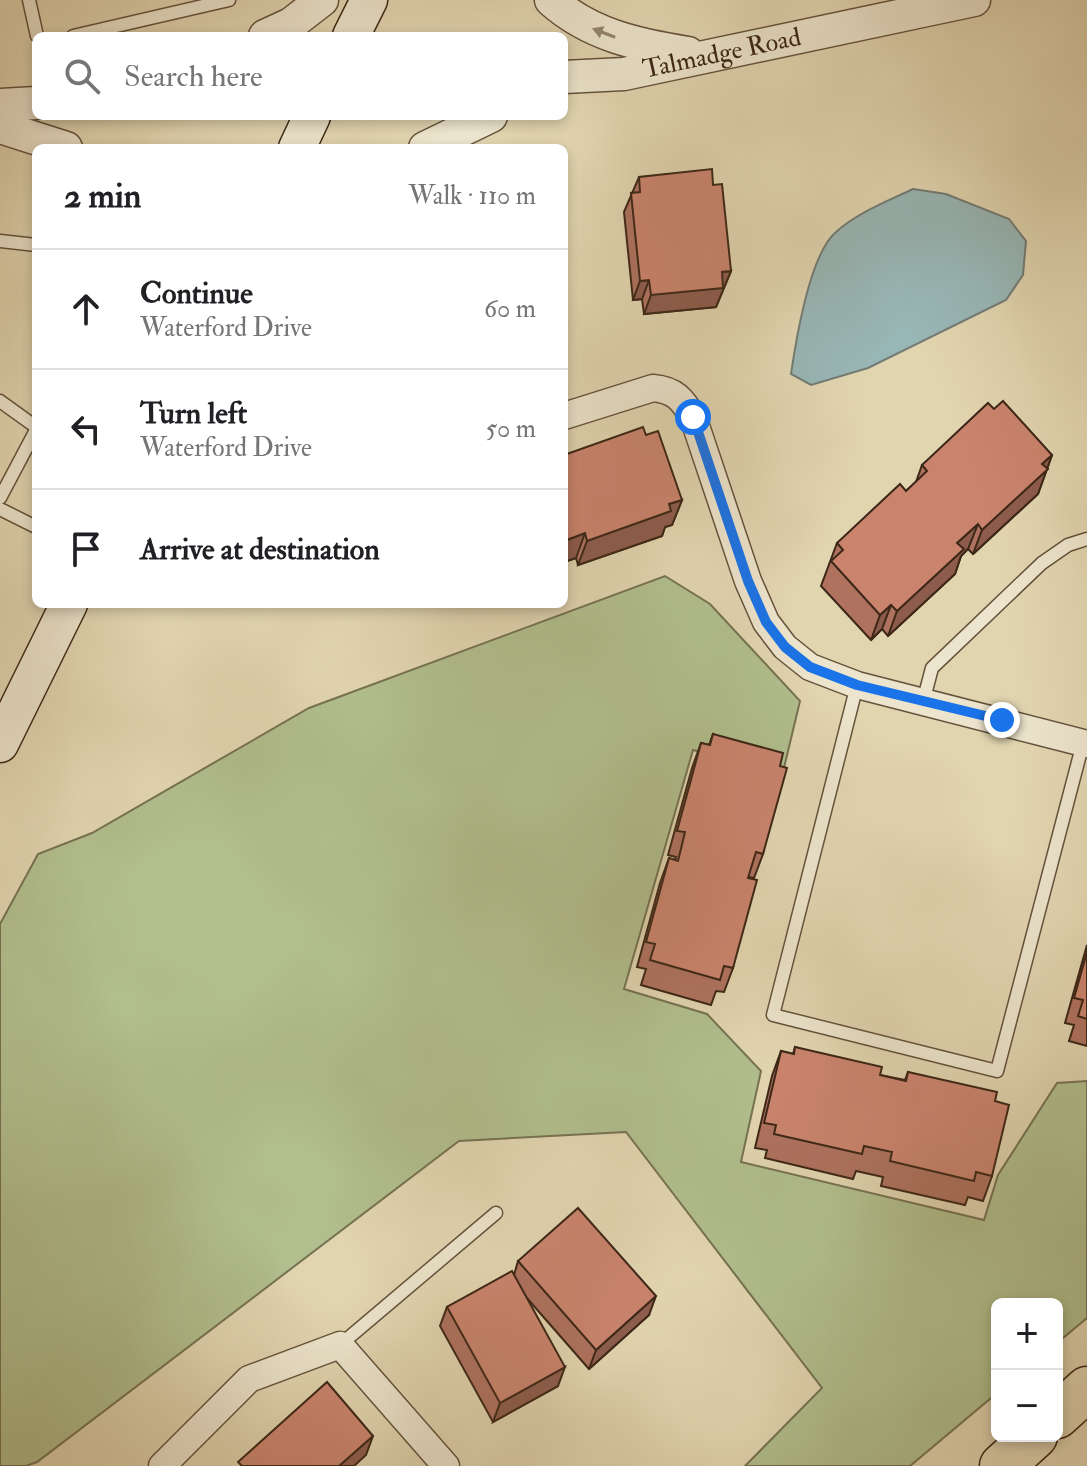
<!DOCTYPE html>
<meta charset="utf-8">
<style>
body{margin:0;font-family:"IM FELL Double Pica",serif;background:#f6f6f6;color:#202124}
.controls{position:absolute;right:24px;bottom:24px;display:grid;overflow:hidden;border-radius:12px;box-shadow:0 4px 12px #0003}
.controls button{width:72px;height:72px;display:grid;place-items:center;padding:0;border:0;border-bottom:2px solid #e0e0e0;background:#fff;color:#202124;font:40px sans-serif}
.stop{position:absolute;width:24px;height:24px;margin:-18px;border:6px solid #1a73e8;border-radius:50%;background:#fff}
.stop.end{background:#1a73e8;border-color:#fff;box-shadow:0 2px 8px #0008}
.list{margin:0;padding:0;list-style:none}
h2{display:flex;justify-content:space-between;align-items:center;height:104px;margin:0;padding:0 32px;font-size:34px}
h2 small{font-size:26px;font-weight:400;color:#757577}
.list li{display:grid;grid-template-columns:52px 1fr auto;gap:24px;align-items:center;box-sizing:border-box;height:120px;padding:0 32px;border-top:2px solid #e0e0e0}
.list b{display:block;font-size:30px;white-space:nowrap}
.list p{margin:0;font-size:26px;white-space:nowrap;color:#757577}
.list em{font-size:26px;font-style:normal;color:#757577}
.icon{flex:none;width:44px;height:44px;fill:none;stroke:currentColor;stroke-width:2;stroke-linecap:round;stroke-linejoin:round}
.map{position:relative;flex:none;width:1087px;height:1466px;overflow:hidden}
.search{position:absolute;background:#fff;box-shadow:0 4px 12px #0003;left:32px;top:32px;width:536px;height:88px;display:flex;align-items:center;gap:20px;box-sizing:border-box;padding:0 28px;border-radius:12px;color:#757577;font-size:30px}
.panel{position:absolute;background:#fff;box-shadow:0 4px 12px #0003;left:32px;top:144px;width:536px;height:464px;border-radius:12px}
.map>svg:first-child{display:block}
.green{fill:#b1be8d;stroke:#767252;stroke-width:2}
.water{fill:#98b6b5;stroke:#737c75;stroke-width:2}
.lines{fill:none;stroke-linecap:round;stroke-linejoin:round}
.service-casing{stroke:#65523c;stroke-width:15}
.minor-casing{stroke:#65523c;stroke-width:29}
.tertiary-casing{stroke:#65523c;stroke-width:35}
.secondary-casing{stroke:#3c2616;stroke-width:39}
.motorway-casing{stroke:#3c2616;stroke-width:47}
.service{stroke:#ece4cc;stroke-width:12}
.minor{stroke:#ece4cc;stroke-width:26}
.tertiary{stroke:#ece4cc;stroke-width:32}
.secondary{stroke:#ece4cc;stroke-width:36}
.motorway{stroke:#e1d5b0;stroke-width:44}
.wall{fill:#ae725f;stroke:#3c2616;stroke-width:2}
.shaded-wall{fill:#8d5c4d;stroke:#3c2616;stroke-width:2}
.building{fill:#ca846e;stroke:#3c2616;stroke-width:2}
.oneway{fill:#948571}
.route{stroke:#1a73e8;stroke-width:10}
.labels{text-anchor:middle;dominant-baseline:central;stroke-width:7;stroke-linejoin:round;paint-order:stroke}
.street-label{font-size:26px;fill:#3c2616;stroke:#ece4cc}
</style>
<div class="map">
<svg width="1087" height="1466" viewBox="0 0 1087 1466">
<rect width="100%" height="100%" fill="#e1d5b0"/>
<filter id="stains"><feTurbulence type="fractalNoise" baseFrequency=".0025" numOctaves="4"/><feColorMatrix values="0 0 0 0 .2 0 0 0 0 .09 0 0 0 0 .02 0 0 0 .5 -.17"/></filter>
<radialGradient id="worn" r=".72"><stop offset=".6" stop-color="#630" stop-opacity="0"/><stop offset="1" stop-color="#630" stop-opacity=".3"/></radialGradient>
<polygon class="green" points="665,576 710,604 800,701 783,772 693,750 624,989 707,1014 761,1071 741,1162 984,1220 998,1175 1057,1083 1087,1081 1087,1318 1057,1343 1057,1304 997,1304 997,1393 910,1466 745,1466 822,1388 626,1132 459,1141 37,1462 26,1466 0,1466 0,924 38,854 92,833 309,708"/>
<path class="water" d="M 913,189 L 946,194 L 1009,219 L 1026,241 L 1023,275 L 1006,300 L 868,368 L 811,385 L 791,374 C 796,340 810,254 836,232 C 857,213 888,201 913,189 Z"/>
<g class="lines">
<g class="service-casing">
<g id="service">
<polyline points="29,0 37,36"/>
<polyline points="73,36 229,0"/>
<polyline points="0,241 36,245"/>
<polyline points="0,401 36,427"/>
<polyline points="0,498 36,430"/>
<polyline points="0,509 36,527"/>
<polyline points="857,685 773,1015 997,1071 1083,743"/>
<polyline points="923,702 932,668 1042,563 1068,545 1087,539"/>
<polyline points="340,1345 496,1213"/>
</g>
</g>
<g class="minor-casing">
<g id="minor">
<path d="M 564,416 L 653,388 C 675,390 682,399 693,417 L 748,581 L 766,622 L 785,647 L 810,667 L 857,685 L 1087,744"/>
<polyline points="162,1466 249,1379 340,1345 446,1466"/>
</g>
</g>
<g class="tertiary-casing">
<g id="tertiary">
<path d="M 551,0 C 590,35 638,45 688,53"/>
<polyline points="265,36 291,24 322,0"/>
<path id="s1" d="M 564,77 L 624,74 L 974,0"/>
<polyline points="0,105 36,103"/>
<polyline points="0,127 66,148"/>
<polyline points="425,148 491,116"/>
</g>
</g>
<g class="secondary-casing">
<g id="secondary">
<polyline points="351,36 369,0"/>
<polyline points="297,148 312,116"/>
<polyline points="0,744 69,604"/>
</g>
</g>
<g class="motorway-casing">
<g id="motorway">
<polyline points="1057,1416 1087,1389"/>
<polyline points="1002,1466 1035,1436"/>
</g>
</g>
<use href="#service" class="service"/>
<use href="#minor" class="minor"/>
<use href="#tertiary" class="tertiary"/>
<use href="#secondary" class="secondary"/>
<use href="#motorway" class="motorway"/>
</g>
<g class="wall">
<polygon points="639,177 713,185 731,271 716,307 644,314 642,299 633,300 624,212"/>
<polygon points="994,409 1052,455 1038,494 973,554 968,549 961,556 955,574 888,636 882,629 871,640 821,586 837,543 906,491 916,482 922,465"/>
<polygon points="646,435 682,500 672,525 665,527 662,536 578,565 576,558 564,562 564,455"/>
<polygon points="713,734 780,766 763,854 754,878 749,877 733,968 724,992 716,991 711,1005 641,985 646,969 637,967 660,883 669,858 675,860 676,857 668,855 692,768 701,743 709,745"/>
<polygon points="1087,945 1087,1046 1069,1041 1074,1025 1065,1023"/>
<polygon points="795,1047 880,1075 905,1080 908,1072 995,1101 992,1176 983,1201 968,1197 965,1205 881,1186 883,1177 856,1171 853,1179 765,1158 767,1150 755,1148 772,1076 781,1051 793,1054"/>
<polygon points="518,1261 649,1315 589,1369 526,1297 558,1386 493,1422 440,1326 447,1307 514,1275"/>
</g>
<g class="shaded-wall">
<polygon points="731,271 716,307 644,314 651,295 722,272"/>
<polygon points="649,280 642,299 633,300 640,281"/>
<polygon points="1052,455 1038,494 973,554 982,530 1042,464"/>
<polygon points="682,500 672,525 665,527 662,536 578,565 587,541 669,504"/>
<polygon points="978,524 968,549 961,556 955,574 888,636 897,611 957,543"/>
<polygon points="585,533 576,558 564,562 564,541"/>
<polygon points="891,605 882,629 871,640 880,615"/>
<polygon points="656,1296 649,1315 589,1369 596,1350"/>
<polygon points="565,1367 558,1386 493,1422 500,1403"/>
<polygon points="373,1436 366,1455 354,1466 339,1466"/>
</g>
<g class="building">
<polygon points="712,169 713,185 722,184 731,271 722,272 723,288 651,295 649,280 640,281 631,193 640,192 639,177"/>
<polygon points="1003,401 1052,455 1042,464 1048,469 982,530 978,524 957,543 964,549 897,611 891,605 880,615 831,561 843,550 837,543 900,484 906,491 927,471 922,465 988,403 994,409"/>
<polygon points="643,427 646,435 658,431 682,500 669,504 671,511 587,541 585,533 564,541 564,455"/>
<polygon points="713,734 783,753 780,766 787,768 763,854 756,852 748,878 757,880 733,968 724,966 720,980 650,960 655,944 646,942 669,858 678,861 685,832 677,831 701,743 710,745"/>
<polygon points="1087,952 1087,1019 1078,1016 1083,1000 1074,998"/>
<polygon points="795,1047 882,1067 880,1075 906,1081 908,1072 997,1092 995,1101 1009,1105 992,1176 976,1172 974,1181 890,1161 892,1152 864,1146 862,1154 774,1134 776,1125 764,1123 781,1051 794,1054"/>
<polygon points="578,1208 656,1296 596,1350 518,1261"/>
<polygon points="512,1271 565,1367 500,1403 447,1307"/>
<polygon points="327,1382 373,1436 339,1466 242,1466 238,1462"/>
</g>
<defs><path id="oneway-solid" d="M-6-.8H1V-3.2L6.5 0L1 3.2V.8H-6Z" transform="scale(2)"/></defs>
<use class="oneway" href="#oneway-solid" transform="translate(604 33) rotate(-159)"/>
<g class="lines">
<polyline class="route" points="693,417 748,581 766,622 785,647 810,667 857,685 1002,720"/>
</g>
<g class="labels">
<g class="street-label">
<text stroke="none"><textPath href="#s1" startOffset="160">Talmadge Road</textPath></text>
</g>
</g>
<rect width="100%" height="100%" filter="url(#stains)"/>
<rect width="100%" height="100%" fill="url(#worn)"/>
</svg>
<div class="controls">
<button>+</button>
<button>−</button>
</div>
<div class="stop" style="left:693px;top:417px"></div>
<div class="stop end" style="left:1002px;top:720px"></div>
<div class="search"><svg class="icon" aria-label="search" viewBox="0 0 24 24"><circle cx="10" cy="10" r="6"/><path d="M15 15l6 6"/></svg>Search here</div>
<section class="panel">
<h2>2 min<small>Walk · 110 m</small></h2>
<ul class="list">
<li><svg class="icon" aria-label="ahead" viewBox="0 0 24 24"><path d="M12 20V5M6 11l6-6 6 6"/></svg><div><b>Continue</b><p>Waterford Drive</p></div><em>60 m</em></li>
<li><svg class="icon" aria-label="left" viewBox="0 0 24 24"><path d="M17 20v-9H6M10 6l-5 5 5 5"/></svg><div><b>Turn left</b><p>Waterford Drive</p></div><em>50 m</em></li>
<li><svg class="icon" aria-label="arrive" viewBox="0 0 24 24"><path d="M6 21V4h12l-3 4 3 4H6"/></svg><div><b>Arrive at destination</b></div></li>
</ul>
</section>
</div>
